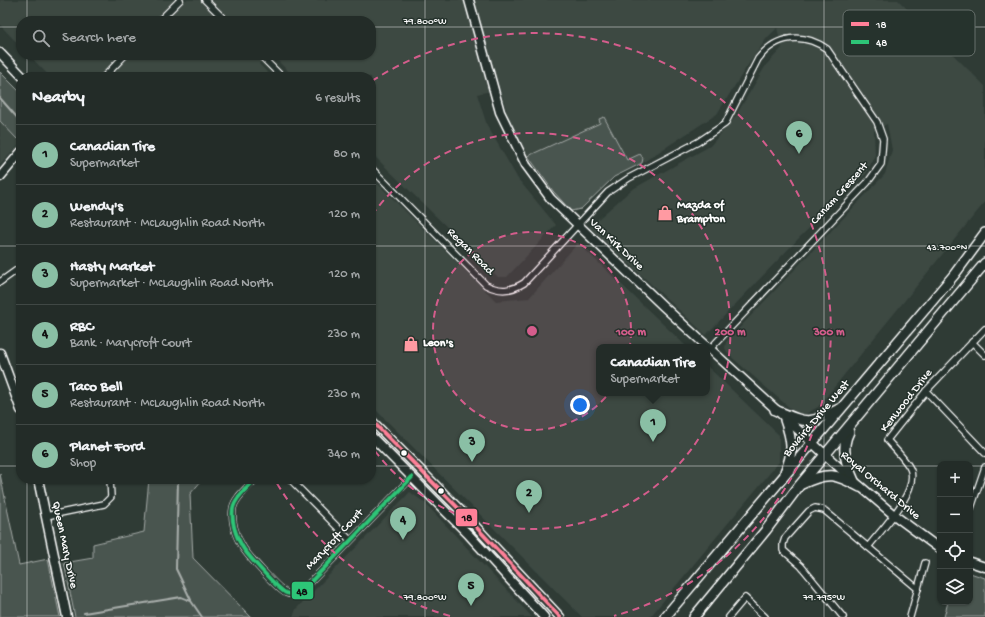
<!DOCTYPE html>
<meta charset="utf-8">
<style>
body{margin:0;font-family:"Gochi Hand",sans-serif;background:#2b3430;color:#f1f3f6}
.controls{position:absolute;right:12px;bottom:12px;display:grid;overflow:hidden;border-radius:8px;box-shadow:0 1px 3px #0004}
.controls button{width:36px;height:36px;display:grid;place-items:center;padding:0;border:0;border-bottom:1px solid #404845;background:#232c28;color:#f1f3f6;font:20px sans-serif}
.you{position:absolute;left:580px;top:405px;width:14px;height:14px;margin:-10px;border:3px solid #fff;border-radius:50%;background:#1a73e8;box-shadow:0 0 0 6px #1a73e833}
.badge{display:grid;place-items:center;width:26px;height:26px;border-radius:50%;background:#8abfa5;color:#111;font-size:13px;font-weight:700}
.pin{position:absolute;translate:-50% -33px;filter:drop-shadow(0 1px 2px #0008)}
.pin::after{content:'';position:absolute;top:21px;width:14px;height:12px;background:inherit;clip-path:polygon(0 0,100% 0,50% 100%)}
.popup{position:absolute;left:596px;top:344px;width:114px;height:52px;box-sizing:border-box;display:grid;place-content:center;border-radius:8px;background:#232c28;filter:drop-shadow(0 1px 3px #0005);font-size:13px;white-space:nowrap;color:#a3a7a8}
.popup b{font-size:15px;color:#f1f3f6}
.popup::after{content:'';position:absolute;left:50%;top:100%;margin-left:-8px;border:8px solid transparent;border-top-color:#232c28}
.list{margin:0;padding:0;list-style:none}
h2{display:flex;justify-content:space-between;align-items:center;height:52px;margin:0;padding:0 16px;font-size:17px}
h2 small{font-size:13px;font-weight:400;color:#a3a7a8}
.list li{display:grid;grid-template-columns:26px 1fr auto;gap:12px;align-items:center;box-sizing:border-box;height:60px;padding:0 16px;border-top:1px solid #404845}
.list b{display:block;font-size:15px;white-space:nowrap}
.list p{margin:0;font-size:13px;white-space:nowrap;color:#a3a7a8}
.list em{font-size:13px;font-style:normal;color:#a3a7a8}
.icon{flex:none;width:22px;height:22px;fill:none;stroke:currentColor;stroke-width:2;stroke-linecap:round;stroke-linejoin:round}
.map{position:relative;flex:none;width:985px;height:617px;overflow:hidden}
.search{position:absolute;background:#232c28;box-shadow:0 1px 3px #0004;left:16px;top:16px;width:360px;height:44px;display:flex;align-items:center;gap:10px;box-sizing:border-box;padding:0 14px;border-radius:16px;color:#a3a7a8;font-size:15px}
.panel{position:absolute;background:#232c28;box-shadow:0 1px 3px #0004;left:16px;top:72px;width:360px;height:412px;border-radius:16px}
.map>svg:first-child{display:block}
.built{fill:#3c4842}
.green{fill:#4a544f;stroke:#a4aaa7}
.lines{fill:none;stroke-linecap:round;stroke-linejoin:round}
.stream{stroke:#a9afac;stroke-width:2}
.street-casing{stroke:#fff;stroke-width:8}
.secondary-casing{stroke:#fff;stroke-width:11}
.primary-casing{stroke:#fff;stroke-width:12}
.street{stroke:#26332d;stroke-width:5.5}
.secondary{stroke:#26332d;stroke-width:8}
.primary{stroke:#26332d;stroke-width:9}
.bus-1-casing{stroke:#26332d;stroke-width:7}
.bus-2-casing{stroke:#26332d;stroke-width:7}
.bus-1{stroke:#ff8098;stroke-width:4}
.bus-2{stroke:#2dc577;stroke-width:4}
.ticks{fill:none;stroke:#fff;stroke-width:1;stroke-opacity:0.45}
.ring{fill:none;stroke:#d45d8c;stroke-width:2;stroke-dasharray:7 5}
.bus-dot{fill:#fff;stroke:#26332d;stroke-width:1.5}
.labels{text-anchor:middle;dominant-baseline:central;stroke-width:3;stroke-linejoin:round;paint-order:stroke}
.street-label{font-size:12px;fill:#fff;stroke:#26332d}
.poi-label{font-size:12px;font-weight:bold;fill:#fff;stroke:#26332d;text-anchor:start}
.key{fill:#26332d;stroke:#67706c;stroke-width:1}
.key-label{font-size:11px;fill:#fff}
.ticks-label{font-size:10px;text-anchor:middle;fill:#fff;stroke:#26332d;stroke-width:3;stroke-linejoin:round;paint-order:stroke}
.centre{fill:#d45d8c;stroke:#26332d;stroke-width:2}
.ring-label{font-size:12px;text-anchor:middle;font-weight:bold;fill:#d45d8c;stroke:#26332d;stroke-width:3;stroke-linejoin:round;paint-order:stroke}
.line-badge{stroke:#26332d;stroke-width:1.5}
.pale-badge-label{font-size:11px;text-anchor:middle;font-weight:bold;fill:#111}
</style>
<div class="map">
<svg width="985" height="617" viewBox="0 0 985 617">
<rect width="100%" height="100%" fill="#2f3b35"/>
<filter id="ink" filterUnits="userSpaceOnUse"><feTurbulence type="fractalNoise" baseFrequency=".025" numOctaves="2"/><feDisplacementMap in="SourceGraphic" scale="8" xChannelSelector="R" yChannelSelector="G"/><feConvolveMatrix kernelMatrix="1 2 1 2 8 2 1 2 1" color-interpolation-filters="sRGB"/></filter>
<g filter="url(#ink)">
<g class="built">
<polygon points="0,0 898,0 985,86 985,202 818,407 804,415 792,410 728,354 725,348 726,342 885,174 892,150 887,124 874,131 875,155 866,174 801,236 706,335 589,227 631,190 710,146 735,117 766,65 782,48 777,28 767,38 746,68 717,114 642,163 614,177 581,209 575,211 571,211 553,191 528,156 509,120 500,89 477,94 487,125 518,179 556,225 507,277 498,277 371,153 371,77 294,77 272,55 371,55 371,21 21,21 21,47 0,25"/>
<polygon points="29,55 267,55 259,64 272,77 50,77"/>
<polygon points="0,121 21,143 0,165"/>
<polygon points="371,177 496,301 529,298 578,243 687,347 599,347 599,393 707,393 707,366 779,435 779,462 650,617 582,617 371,405"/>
<polygon points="410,492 425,503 532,617 293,617 296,609"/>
</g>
<g class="green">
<polygon points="0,72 21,93 21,135 17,139 0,121"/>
<polygon points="604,117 627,160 640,154 643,158 642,163 614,177 581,209 571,211 553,191 528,156 600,123 599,119"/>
<polygon points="0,474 19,565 48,559 60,617 0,617"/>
<polygon points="149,479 203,479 190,494 193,558 251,617 75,617 64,563 93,558 93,544 144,532"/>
<polygon points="970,573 985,578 985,617 944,617 948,602 970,602"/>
</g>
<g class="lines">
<g class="stream">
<polyline points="0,98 21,122"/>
<polyline points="178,479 176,569 191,600"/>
<polyline points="84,613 181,597 191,601 202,617"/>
</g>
<g class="street-casing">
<g id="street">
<polyline points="205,0 226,21"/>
<polyline points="159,21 180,0"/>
<polyline points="260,55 282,77"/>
<polyline points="104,77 125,55"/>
<path d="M 371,168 L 486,285 C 500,292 511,291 524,283 L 608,192 L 629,178 L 698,142 L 725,124 L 758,59 C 776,35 803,32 827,49 L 877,122 L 883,139 L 881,164 L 868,182 L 710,349"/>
<polyline points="0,282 21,267"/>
<polyline points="972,342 985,355"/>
<polyline points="926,391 985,453"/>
<path d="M 255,479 C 249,487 235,497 233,508 C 231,520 235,535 242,546 C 246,554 278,589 286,593 C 291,595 295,594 301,592 L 412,477"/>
<polyline points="290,479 350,540"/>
<polyline points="970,511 985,467"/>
<polyline points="46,516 104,504 111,497 110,479"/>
<path d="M 868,547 C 881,530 917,494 911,471 C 909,463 893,447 887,440 L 926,391 L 985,329"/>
<polyline points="729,617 745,598 765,617"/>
<polyline points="843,617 801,566 783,550 783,544 785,538 809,511 815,508 824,510 918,589"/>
<polyline points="910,617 925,563"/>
</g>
</g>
<g class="secondary-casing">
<g id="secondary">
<polyline points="469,0 500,112 526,165 551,199 663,306 854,481 894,515 940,549"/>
<polyline points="0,53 23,77"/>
<polyline points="0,177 21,152"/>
<polyline points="0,353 21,410"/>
<polyline points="371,420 463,513 560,617"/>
<polyline points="371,436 469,535 544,617"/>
<polyline points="38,479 67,617"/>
<polyline points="970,562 985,567"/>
</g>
</g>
<g class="primary-casing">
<g id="primary">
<path d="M 775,410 C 809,424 807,425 839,409"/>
<path d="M 849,432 C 840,449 847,465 854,481"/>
<path d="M 785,472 C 794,452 792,440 785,420"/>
<path d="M 802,484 C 828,471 836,474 860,487"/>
<polyline points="665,617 954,275 985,233"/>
<polyline points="694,617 766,530 799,486 985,263"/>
</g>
</g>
<use href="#street" class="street"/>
<use href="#secondary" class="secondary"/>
<use href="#primary" class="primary"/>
<g class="bus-1-casing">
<polyline id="bus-1" points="371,420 463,513 560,617"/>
</g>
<g class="bus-2-casing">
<path id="bus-2" d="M 255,479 C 249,487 235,497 233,508 C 231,520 235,535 242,546 C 246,554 278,589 286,593 C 291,595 295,594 301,592 L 412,477"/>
</g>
<use href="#bus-1" class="bus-1"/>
<use href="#bus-2" class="bus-2"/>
</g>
</g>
<path class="ticks" d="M 27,0 L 27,21M 425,0 L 425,617M 824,0 L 824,617M 0,27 L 21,27M 371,27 L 985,27M 27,55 L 27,77M 0,246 L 21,246M 371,246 L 985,246M 0,466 L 21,466M 371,466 L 940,466M 970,466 L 985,466M 27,479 L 27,617"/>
<circle cx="532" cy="331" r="99" fill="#d45d8c" fill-opacity=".12"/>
<g class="ring">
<circle cx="532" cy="331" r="99"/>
<path d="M372 215A198 198 0 1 1 372 447"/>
<path d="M450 616A297 297 0 0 1 275 480M372 81A297 297 0 1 1 614 616"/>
</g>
<defs>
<g id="shop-bare" transform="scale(1.2)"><path d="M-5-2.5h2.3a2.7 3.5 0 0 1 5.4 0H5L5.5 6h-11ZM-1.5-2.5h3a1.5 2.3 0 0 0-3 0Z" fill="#ff9aa2" stroke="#26332d" stroke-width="2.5" paint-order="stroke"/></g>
</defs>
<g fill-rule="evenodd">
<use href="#shop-bare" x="665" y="213"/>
<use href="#shop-bare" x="411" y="344"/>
</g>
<g class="bus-dot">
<circle cx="404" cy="453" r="3.5"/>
<circle cx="441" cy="491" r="3.5"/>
</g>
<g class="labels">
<g class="street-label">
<text transform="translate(840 194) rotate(-48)">Canam Crescent</text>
<text transform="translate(616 245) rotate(43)">Van Kirk Drive</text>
<text transform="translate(470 252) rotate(45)">Regan Road</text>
<text transform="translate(907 401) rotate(-52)">Kenwood Drive</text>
<text transform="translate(817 419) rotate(-50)">Bovaird Drive West</text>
<text transform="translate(880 486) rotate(40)">Royal Orchard Drive</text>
<text transform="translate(335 540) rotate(-47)">Marycroft Court</text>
<text transform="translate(64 545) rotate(78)">Queen Mary Drive</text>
</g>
<g class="poi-label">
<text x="677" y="206">Mazda of<tspan x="677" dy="14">Brampton</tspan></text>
<text x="423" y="344">Leon's</text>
</g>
</g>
<rect x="843" y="10" width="132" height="46" rx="6" class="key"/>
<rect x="851" y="22" width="18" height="4" fill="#ff8098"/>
<rect x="851" y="40" width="18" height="4" fill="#2dc577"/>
<g class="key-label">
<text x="876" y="28">18</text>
<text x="876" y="46">48</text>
</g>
<g class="ticks-label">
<text x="425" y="24">79.800°W</text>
<text x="947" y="250">43.700°N</text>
<text x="425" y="600">79.800°W</text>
<text x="824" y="600">79.795°W</text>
</g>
<circle cx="532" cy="331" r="6" class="centre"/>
<g class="ring-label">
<text x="631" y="335">100 m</text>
<text x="730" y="335">200 m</text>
<text x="829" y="335">300 m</text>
</g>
<g class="line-badge">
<rect x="455" y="508" width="23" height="19" rx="4" fill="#ff8098"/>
<rect x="291" y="581" width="23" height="19" rx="4" fill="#2dc577"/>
</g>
<g class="pale-badge-label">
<text x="467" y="521">18</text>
<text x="302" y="595">48</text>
</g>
</svg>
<div class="controls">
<button>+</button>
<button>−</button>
<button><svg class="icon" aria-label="locate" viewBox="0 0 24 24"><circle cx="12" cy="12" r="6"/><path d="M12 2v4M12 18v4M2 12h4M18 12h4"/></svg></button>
<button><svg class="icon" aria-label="layers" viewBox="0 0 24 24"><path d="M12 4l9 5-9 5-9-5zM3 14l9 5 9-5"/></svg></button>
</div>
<div class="you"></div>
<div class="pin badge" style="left:653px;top:442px">1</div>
<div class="popup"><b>Canadian Tire</b>Supermarket</div>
<div class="pin badge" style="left:529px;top:513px">2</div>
<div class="pin badge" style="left:472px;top:462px">3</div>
<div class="pin badge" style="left:403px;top:540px">4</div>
<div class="pin badge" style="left:471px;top:606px">5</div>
<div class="pin badge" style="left:799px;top:154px">6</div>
<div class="search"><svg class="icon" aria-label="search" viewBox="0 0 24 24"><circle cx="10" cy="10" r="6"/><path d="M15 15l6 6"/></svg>Search here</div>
<section class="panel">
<h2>Nearby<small>6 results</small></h2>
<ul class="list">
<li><span class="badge">1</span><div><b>Canadian Tire</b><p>Supermarket</p></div><em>80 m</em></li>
<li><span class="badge">2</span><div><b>Wendy's</b><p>Restaurant · McLaughlin Road North</p></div><em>120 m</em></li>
<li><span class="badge">3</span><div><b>Hasty Market</b><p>Supermarket · McLaughlin Road North</p></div><em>120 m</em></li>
<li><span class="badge">4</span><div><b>RBC</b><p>Bank · Marycroft Court</p></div><em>230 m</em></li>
<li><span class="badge">5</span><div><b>Taco Bell</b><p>Restaurant · McLaughlin Road North</p></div><em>230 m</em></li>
<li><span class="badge">6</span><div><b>Planet Ford</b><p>Shop</p></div><em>340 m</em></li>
</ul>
</section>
</div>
